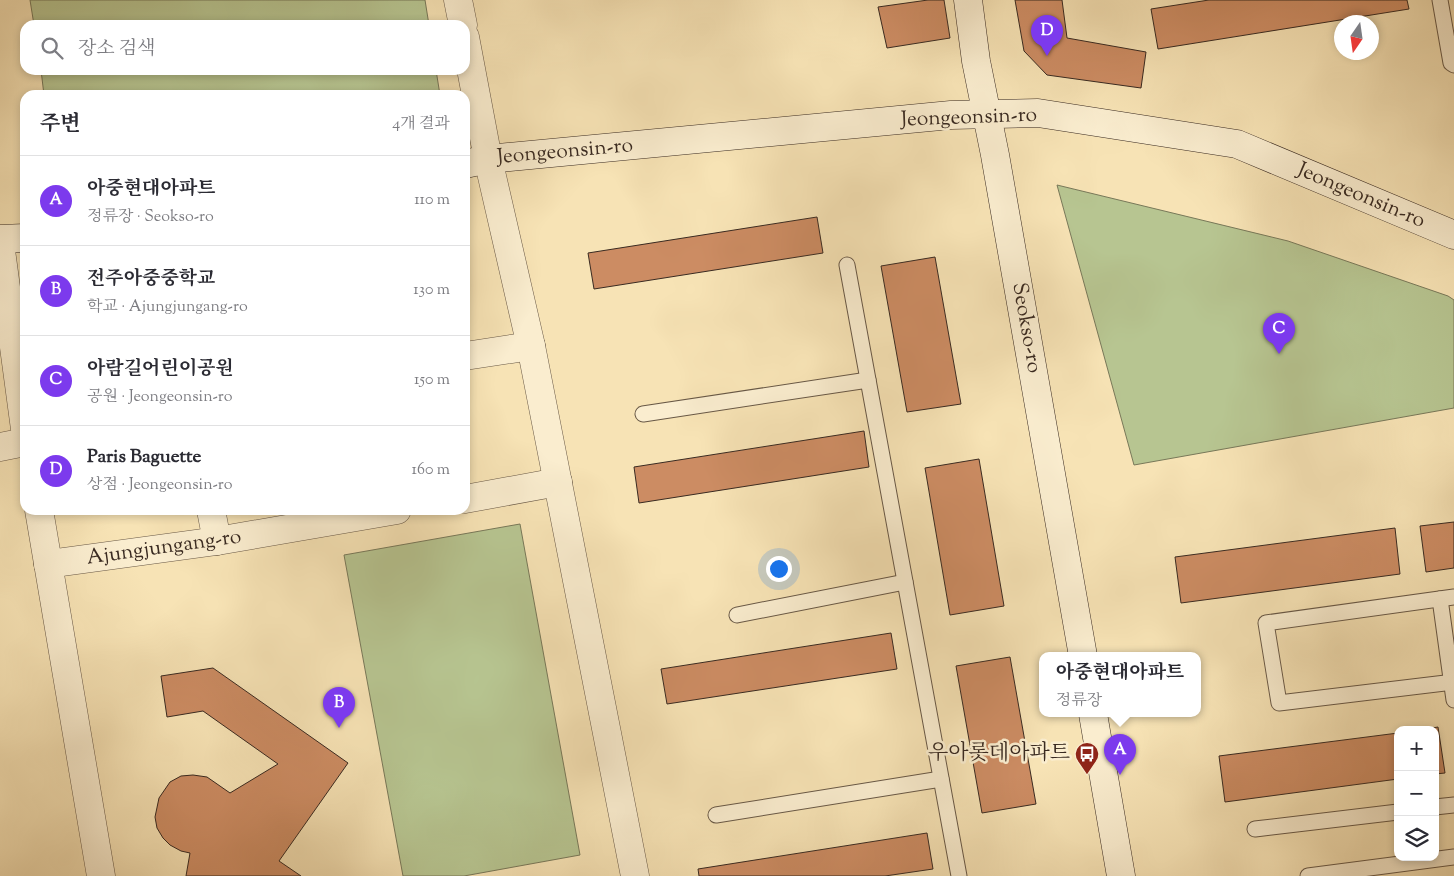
<!DOCTYPE html>
<html lang="ko">
<meta charset="utf-8">
<style>
body{margin:0;font-family:"Sorts Mill Goudy","Noto Serif KR",serif;background:#f7f7f7;color:#2b2b33}
.controls{position:absolute;right:15px;bottom:15px;display:grid;overflow:hidden;border-radius:10px;box-shadow:0 2px 8px #0003}
.controls button{width:45px;height:45px;display:grid;place-items:center;padding:0;border:0;border-bottom:1px solid #e1e1e2;background:#fff;color:#2b2b33;font:25px sans-serif}
.compass{position:absolute;left:1334px;top:15px;width:45px;height:45px;border-radius:50%;background:#fff;box-shadow:0 2px 8px #0003;rotate:193deg}
.you{position:absolute;left:778px;top:568px;width:18px;height:18px;margin:-12px;border:4px solid #fff;border-radius:50%;background:#1a73e8;box-shadow:0 0 0 8px #1a73e833}
.badge{display:grid;place-items:center;width:32px;height:32px;border-radius:50%;background:#7c3aed;color:#fff;font-size:16px;font-weight:700}
.pin{position:absolute;translate:-50% -41px;filter:drop-shadow(0 1px 2px #0008)}
.pin::after{content:'';position:absolute;top:26px;width:18px;height:15px;background:inherit;clip-path:polygon(0 0,100% 0,50% 100%)}
.popup{position:absolute;left:1039px;top:652px;width:162px;height:65px;box-sizing:border-box;display:grid;place-content:center;border-radius:10px;background:#fff;filter:drop-shadow(0 1px 4px #0005);font-size:16px;white-space:nowrap;color:#7c7c81}
.popup b{font-size:19px;color:#2b2b33}
.popup::after{content:'';position:absolute;left:50%;top:100%;margin-left:-10px;border:10px solid transparent;border-top-color:#fff}
.list{margin:0;padding:0;list-style:none}
h2{display:flex;justify-content:space-between;align-items:center;height:65px;margin:0;padding:0 20px;font-size:21px}
h2 small{font-size:16px;font-weight:400;color:#7c7c81}
.list li{display:grid;grid-template-columns:32px 1fr auto;gap:15px;align-items:center;box-sizing:border-box;height:90px;padding:0 20px;border-top:1px solid #e1e1e2}
.list b{display:block;font-size:19px;white-space:nowrap}
.list p{margin:0;font-size:16px;white-space:nowrap;color:#7c7c81}
.list em{font-size:16px;font-style:normal;color:#7c7c81}
.icon{flex:none;width:28px;height:28px;fill:none;stroke:currentColor;stroke-width:2;stroke-linecap:round;stroke-linejoin:round}
.map{position:relative;flex:none;width:1454px;height:876px;overflow:hidden}
.search{position:absolute;background:#fff;box-shadow:0 2px 8px #0003;left:20px;top:20px;width:450px;height:55px;display:flex;align-items:center;gap:12px;box-sizing:border-box;padding:0 18px;border-radius:15px;color:#7c7c81;font-size:19px}
.panel{position:absolute;background:#fff;box-shadow:0 2px 8px #0003;left:20px;top:90px;width:450px;height:425px;border-radius:15px}
.map>svg:first-child{display:block}
.green{fill:#b7c591;stroke:#787859}
.building{fill:#cc8c63;stroke:#392a21}
.lines{fill:none;stroke-linecap:round;stroke-linejoin:round}
.lane-casing{stroke:#685846;stroke-width:17}
.street-casing{stroke:#685846;stroke-width:29}
.secondary-casing{stroke:#392a21;stroke-width:29}
.lane{stroke:#faedcf;stroke-width:15}
.street{stroke:#faedcf;stroke-width:28}
.secondary{stroke:#faedcf;stroke-width:28}
.labels{text-anchor:middle;dominant-baseline:central;stroke-width:5;stroke-linejoin:round;paint-order:stroke}
.street-label{font-size:21px;fill:#392a21;stroke:#faedcf}
.poi-label{font-size:21px;fill:#392a21;stroke:#faedcf;text-anchor:end}
</style>
<div class="map">
<svg width="1454" height="876" viewBox="0 0 1454 876">
<rect width="100%" height="100%" fill="#f7e3b5"/>
<filter id="stains"><feTurbulence type="fractalNoise" baseFrequency=".004" numOctaves="4"/><feColorMatrix values="0 0 0 0 .2 0 0 0 0 .09 0 0 0 0 .02 0 0 0 .5 -.17"/></filter>
<radialGradient id="worn" r=".72"><stop offset=".6" stop-color="#630" stop-opacity="0"/><stop offset="1" stop-color="#630" stop-opacity=".3"/></radialGradient>
<g class="green">
<polygon points="30,0 425,0 429,25 34,25"/>
<polygon points="41,70 436,70 440,95 44,95"/>
<polygon points="1057,185 1288,241 1448,296 1454,300 1454,408 1134,465"/>
<polygon points="520,524 580,855 464,876 403,876 344,555"/>
</g>
<g class="building">
<polygon points="928,0 944,0 950,38 887,48 878,7"/>
<polygon points="1015,0 1062,0 1067,38 1146,52 1141,88 1047,75 1024,51"/>
<polygon points="1209,0 1407,0 1409,9 1158,49 1151,9"/>
<polygon points="817,217 823,253 594,289 588,253"/>
<polygon points="935,257 961,404 907,412 881,266"/>
<polygon points="864,431 869,467 639,503 634,467"/>
<polygon points="979,459 1004,606 950,615 925,468"/>
<polygon points="1454,522 1454,568 1426,572 1420,526"/>
<polygon points="1395,528 1400,574 1181,603 1175,557"/>
<polygon points="891,633 897,669 667,704 661,669"/>
<polygon points="1010,657 1036,804 982,813 956,666"/>
<polygon points="213,668 348,763 279,861 301,876 186,876 190,853 181,851 170,845 163,838 157,828 155,817 159,798 170,782 181,776 193,775 207,777 230,793 278,764 203,711 167,717 161,676"/>
<polygon points="1438,727 1445,773 1435,774 1435,730 1421,730"/>
<polygon points="1398,733 1398,779 1225,802 1219,756"/>
<polygon points="927,833 933,869 885,876 699,876 698,869"/>
</g>
<g class="lines">
<g class="lane-casing">
<g id="lane">
<polyline points="1440,0 1451,63 1454,65"/>
<polyline points="847,265 959,876"/>
<polyline points="643,414 868,380"/>
<polyline points="1454,597 1266,623 1279,703 1454,682"/>
<polyline points="1440,599 1454,700"/>
<polyline points="737,615 905,582"/>
<polyline points="1435,807 1454,805"/>
<polyline points="716,815 941,779"/>
<polyline points="1255,829 1398,812"/>
<polyline points="1308,876 1454,857"/>
</g>
</g>
<g class="street-casing">
<g id="street">
<polyline points="458,0 463,25"/>
<polyline points="465,37 488,159 531,346 635,876"/>
<polyline points="0,243 25,429"/>
<polyline points="465,356 531,346"/>
<polyline points="0,447 25,442"/>
<polyline points="465,499 558,482"/>
<polyline points="39,510 101,876"/>
<polyline points="211,510 217,541"/>
<polyline points="48,564 217,541 397,510"/>
</g>
</g>
<g class="secondary-casing">
<g id="secondary">
<polyline points="968,0 976,61 995,155 1083,656"/>
<polyline points="465,164 488,159 951,115 1038,113 1237,144 1454,235"/>
<polyline points="0,239 25,238"/>
<polyline points="1093,714 1121,876"/>
</g>
</g>
<use href="#lane" class="lane"/>
<use href="#street" class="street"/>
<use href="#secondary" class="secondary"/>
</g>
<defs>
<g id="bus-pin" transform="scale(1.25)"><path d="M0 17L-7.5 6A9.5 9.5 0 1 1 7.5 6Z" fill="#8f2418" stroke="#faedcf"/><path d="M-5-6H5V4H4V6H2V4H-2V6H-4V4H-5ZM-3.5-4V0h7V-4ZM-3.5 1.2v1.5H-2V1.2ZM2 1.2v1.5H3.5V1.2Z" fill="#fff"/></g>
</defs>
<g fill-rule="evenodd">
<use href="#bus-pin" x="1087" y="754"/>
</g>
<g class="labels">
<g class="street-label">
<text transform="translate(969 118) rotate(-2)">Jeongeonsin-ro</text>
<text transform="translate(565 152) rotate(-5)">Jeongeonsin-ro</text>
<text transform="translate(1361 196) rotate(23)">Jeongeonsin-ro</text>
<text transform="translate(1026 328) rotate(80)">Seokso-ro</text>
<text transform="translate(164 548) rotate(-8)">Ajungjungang-ro</text>
</g>
<g class="poi-label">
<text x="1070" y="754">우아롯데아파트</text>
</g>
</g>
<rect width="100%" height="100%" filter="url(#stains)"/>
<rect width="100%" height="100%" fill="url(#worn)"/>
</svg>
<div class="controls">
<button>+</button>
<button>−</button>
<button><svg class="icon" aria-label="layers" viewBox="0 0 24 24"><path d="M12 4l9 5-9 5-9-5zM3 14l9 5 9-5"/></svg></button>
</div>
<svg class="compass" viewBox="-18 -18 36 36"><path d="M0-13l5 13h-10z" fill="#e53935"/><path d="M0 13l5-13h-10z" fill="#7c7c81"/></svg>
<div class="you"></div>
<div class="pin badge" style="left:1120px;top:775px">A</div>
<div class="popup"><b>아중현대아파트</b>정류장</div>
<div class="pin badge" style="left:339px;top:728px">B</div>
<div class="pin badge" style="left:1279px;top:354px">C</div>
<div class="pin badge" style="left:1047px;top:56px">D</div>
<div class="search"><svg class="icon" aria-label="search" viewBox="0 0 24 24"><circle cx="10" cy="10" r="6"/><path d="M15 15l6 6"/></svg>장소 검색</div>
<section class="panel">
<h2>주변<small>4개 결과</small></h2>
<ul class="list">
<li><span class="badge">A</span><div><b>아중현대아파트</b><p>정류장 · Seokso-ro</p></div><em>110 m</em></li>
<li><span class="badge">B</span><div><b>전주아중중학교</b><p>학교 · Ajungjungang-ro</p></div><em>130 m</em></li>
<li><span class="badge">C</span><div><b>아람길어린이공원</b><p>공원 · Jeongeonsin-ro</p></div><em>150 m</em></li>
<li><span class="badge">D</span><div><b>Paris Baguette</b><p>상점 · Jeongeonsin-ro</p></div><em>160 m</em></li>
</ul>
</section>
</div>
